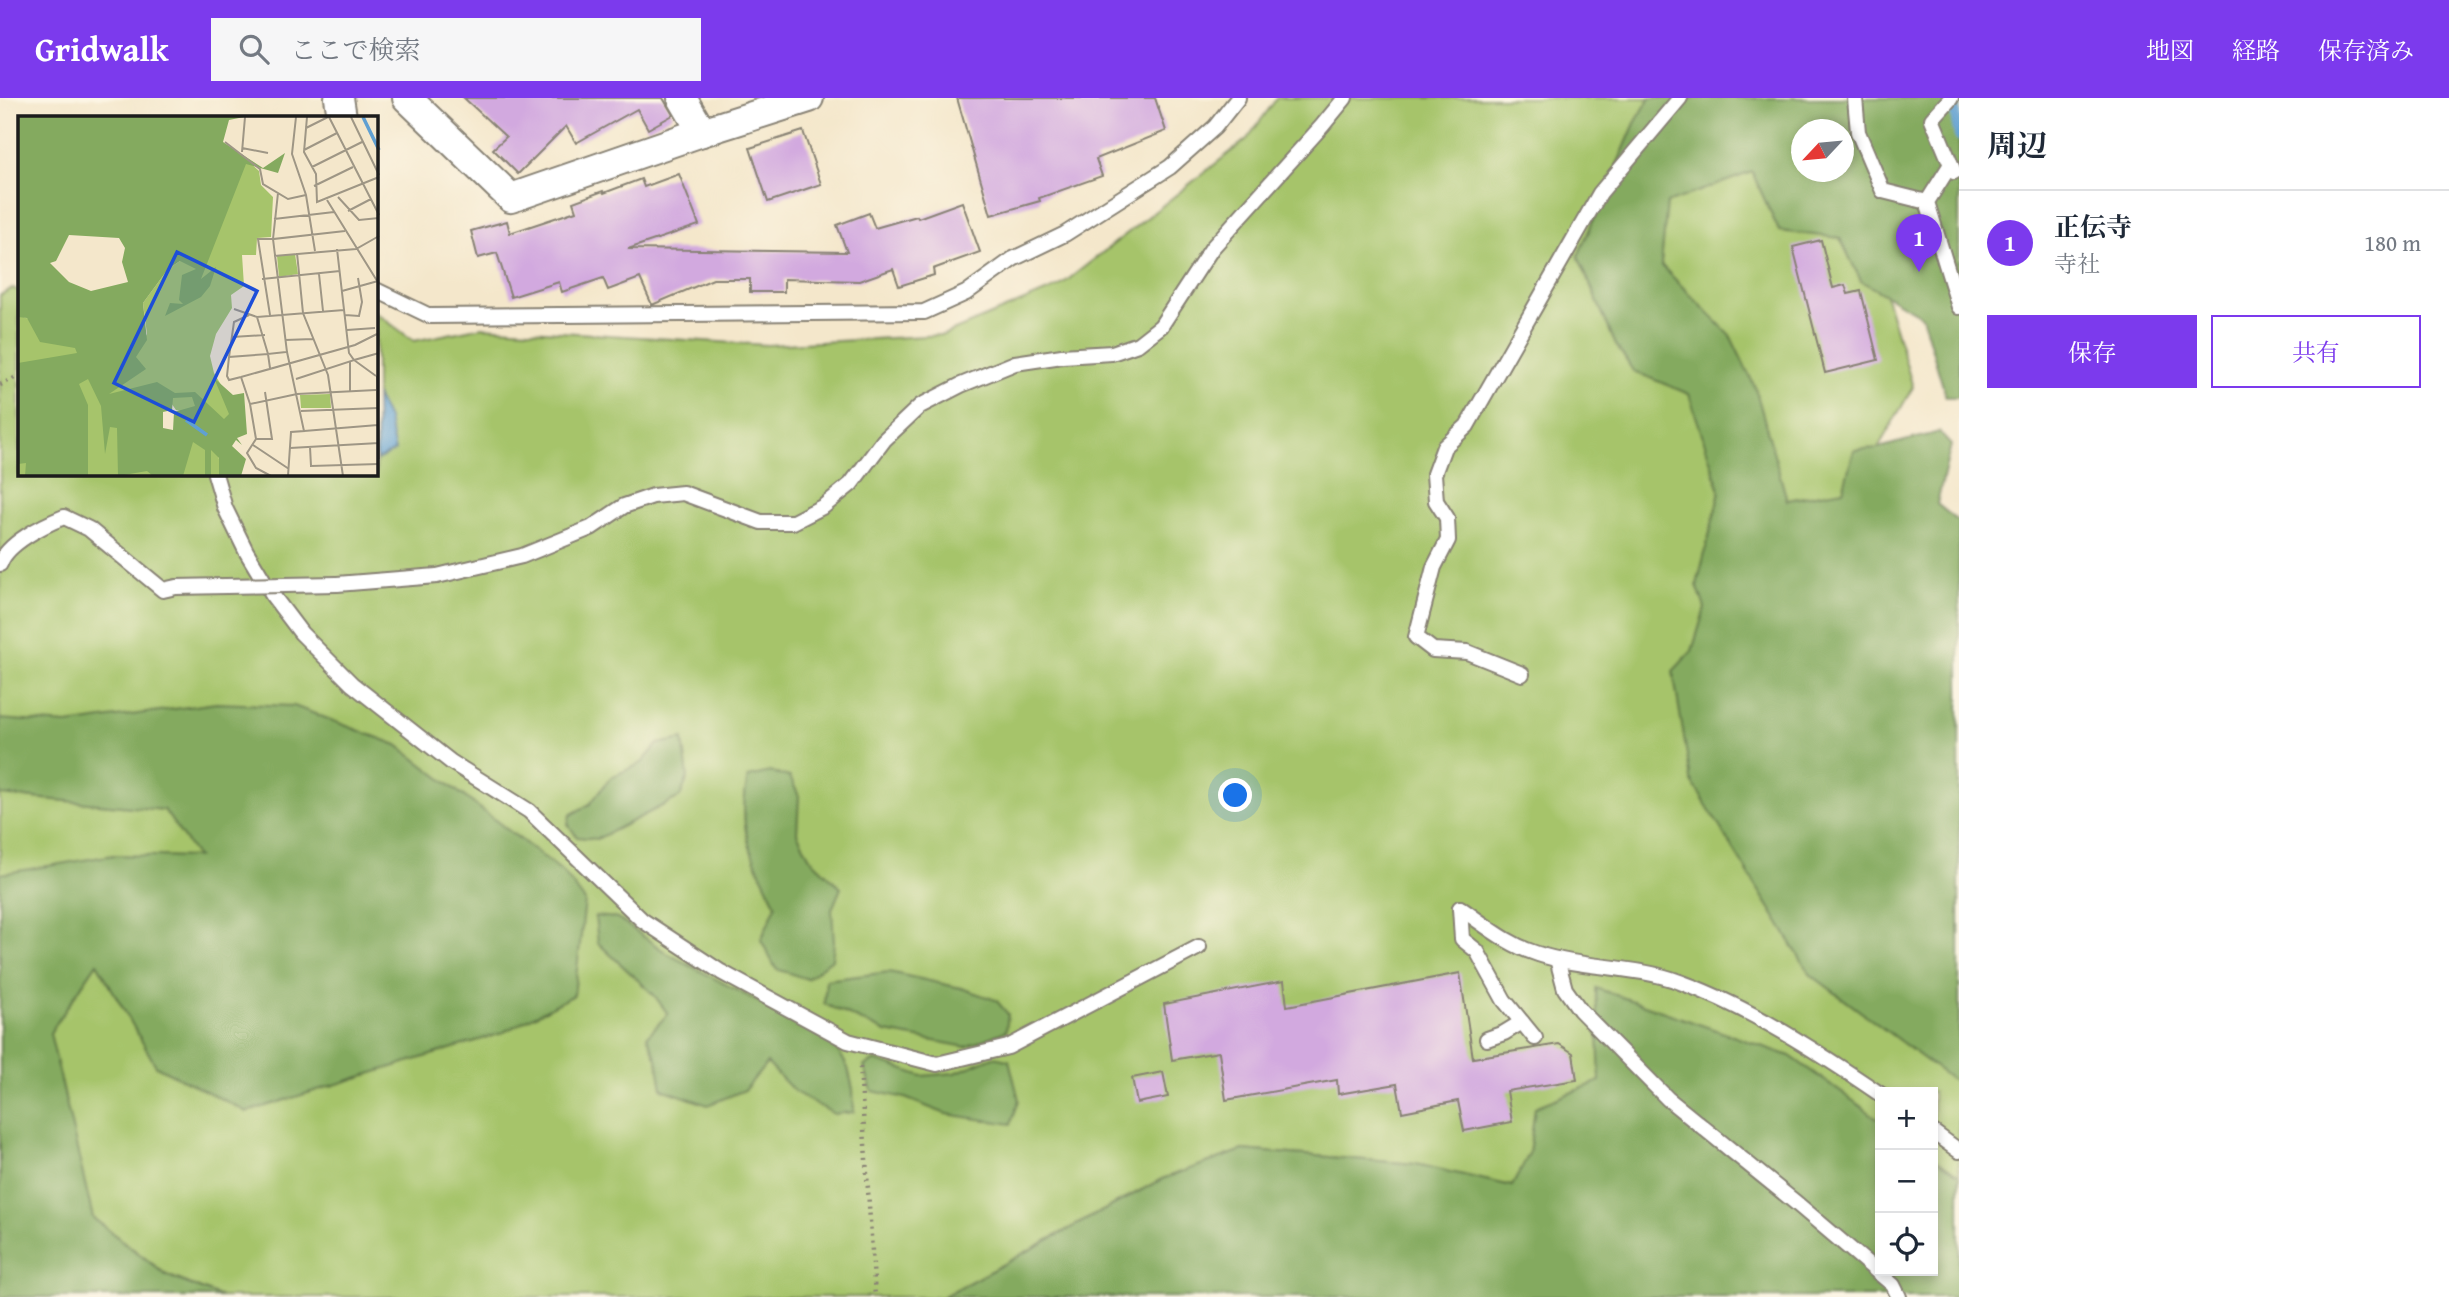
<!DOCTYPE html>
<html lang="ja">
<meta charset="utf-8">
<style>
body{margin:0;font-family:"Gentium Book Plus","Noto Serif JP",serif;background:#f6f6f7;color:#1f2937}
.controls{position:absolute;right:21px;bottom:21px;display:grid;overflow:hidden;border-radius:0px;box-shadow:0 4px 10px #0003}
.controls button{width:63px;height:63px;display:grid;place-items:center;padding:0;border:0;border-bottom:2px solid #e0e1e3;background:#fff;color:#1f2937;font:35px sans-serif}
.compass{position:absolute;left:1791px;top:21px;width:63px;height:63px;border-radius:50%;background:#fff;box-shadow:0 4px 10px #0003;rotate:244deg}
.you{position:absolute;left:1236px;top:698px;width:24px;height:24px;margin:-18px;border:5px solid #fff;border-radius:50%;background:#1a73e8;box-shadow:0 0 0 10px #1a73e833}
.badge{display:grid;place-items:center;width:46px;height:46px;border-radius:50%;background:#7c3aed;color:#fff;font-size:23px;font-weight:700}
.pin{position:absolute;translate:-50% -58px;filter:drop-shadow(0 2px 4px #0008)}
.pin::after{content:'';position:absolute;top:37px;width:24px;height:21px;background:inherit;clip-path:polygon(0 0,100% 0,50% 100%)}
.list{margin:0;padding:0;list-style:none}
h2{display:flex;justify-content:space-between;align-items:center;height:91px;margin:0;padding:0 28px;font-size:30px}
h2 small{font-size:23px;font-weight:400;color:#747a83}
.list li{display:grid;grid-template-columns:46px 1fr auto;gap:21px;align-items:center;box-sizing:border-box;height:105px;padding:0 28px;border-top:2px solid #e0e1e3}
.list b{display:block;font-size:26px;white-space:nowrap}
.list p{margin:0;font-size:23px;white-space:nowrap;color:#747a83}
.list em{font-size:23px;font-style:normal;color:#747a83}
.actions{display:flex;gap:14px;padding:21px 28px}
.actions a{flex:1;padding:16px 0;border:2px solid #7c3aed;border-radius:0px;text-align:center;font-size:24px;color:#7c3aed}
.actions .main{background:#7c3aed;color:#fff}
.icon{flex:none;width:38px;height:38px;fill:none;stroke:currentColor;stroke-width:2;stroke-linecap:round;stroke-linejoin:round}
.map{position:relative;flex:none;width:1959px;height:1199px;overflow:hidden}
header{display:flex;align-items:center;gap:42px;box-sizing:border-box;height:98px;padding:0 35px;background:#7c3aed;color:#fff}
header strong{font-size:33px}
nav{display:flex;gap:38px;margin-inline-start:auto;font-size:24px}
.search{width:490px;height:63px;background:#f6f6f7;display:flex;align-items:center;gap:18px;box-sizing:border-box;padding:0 24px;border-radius:0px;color:#747a83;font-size:26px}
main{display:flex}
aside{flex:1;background:#fff}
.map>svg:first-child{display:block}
.green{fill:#a6c46b;stroke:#617044;stroke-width:2;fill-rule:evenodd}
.forest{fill:#84aa5f;stroke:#50633e;stroke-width:2;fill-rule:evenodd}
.water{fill:#60a0d2;stroke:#3e5e77;stroke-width:2}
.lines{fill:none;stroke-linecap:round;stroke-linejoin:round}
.stream{stroke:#60a0d2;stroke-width:10}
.building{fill:#d2a9df}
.lane-casing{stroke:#888274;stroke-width:18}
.street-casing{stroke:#888274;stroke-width:32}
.path{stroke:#888274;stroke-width:4.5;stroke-dasharray:2 5;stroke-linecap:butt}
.lane{stroke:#fff;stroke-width:14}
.street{stroke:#fff;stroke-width:28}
.lane-bridge-casing{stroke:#888274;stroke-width:18;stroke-linecap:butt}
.lane-bridge{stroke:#fff;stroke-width:14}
.inset-river{fill:none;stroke:#60a0d2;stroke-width:3.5}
.inset-road{fill:none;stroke:#9e9685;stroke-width:2}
.view{fill:#1d4ed8;fill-opacity:0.15;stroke:#1d4ed8;stroke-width:3.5}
.inset-edge{fill:none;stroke:#1c1c1c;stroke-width:3.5}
</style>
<header>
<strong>Gridwalk</strong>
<div class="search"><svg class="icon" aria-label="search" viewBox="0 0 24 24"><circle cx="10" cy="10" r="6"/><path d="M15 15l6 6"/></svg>ここで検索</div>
<nav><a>地図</a><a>経路</a><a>保存済み</a></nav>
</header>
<main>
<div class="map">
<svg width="1959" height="1199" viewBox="0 0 1959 1199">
<rect width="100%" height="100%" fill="#fcf5e5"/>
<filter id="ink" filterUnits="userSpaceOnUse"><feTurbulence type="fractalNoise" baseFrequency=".0143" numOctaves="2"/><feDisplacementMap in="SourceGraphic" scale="14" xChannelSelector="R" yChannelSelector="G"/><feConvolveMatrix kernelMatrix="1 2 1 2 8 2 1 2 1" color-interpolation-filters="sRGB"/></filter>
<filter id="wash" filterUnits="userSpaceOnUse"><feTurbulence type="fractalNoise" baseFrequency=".00686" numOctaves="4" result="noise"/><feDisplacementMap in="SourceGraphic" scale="28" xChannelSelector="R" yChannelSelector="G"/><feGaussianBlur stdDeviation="1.57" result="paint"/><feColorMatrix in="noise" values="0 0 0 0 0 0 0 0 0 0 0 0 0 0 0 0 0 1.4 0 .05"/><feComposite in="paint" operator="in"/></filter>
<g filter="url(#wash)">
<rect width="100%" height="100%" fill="#f4e7cb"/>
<path class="green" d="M 1277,0 L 1826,0 L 1801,32 L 1801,74 L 1843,74 L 1844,58 L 1913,289 L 1831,431 L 1959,932 L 1959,1199 L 1416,1066 L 1243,1052 L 1162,1081 L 942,1199 L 221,1199 L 167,1177 L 93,1120 L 0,994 L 0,197 L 13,190 L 19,193 L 19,376 L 376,376 L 376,215 L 414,243 L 482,229 L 767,247 L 943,237 L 1060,188 L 1247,41 ZM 1880,994 L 1933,994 L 1933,1173 L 1880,1173 Z"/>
<g class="forest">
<path d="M 1650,0 L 1959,0 L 1959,299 L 1946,299 L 1922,218 L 1861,183 L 1840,140 L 1779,133 L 1752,74 L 1667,105 L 1661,167 L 1730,237 L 1755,289 L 1787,402 L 1843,392 L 1854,352 L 1878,350 L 1939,334 L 1951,347 L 1937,406 L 1959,424 L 1959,987 L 1810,876 L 1691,682 L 1673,573 L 1692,553 L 1705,510 L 1697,487 L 1720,393 L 1689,296 L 1633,273 L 1615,245 L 1578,158 L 1635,25 ZM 1801,32 L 1843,32 L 1843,74 L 1801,74 Z"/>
<polygon points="216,605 294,608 397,647 563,774 585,803 574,897 502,935 247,1014 156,968 97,865 50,935 93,1120 166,1177 221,1199 0,1199 0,776 113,757 197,759 164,712 0,697 0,621 67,626"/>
<polygon points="683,641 688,679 680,699 597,741 577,739 568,726 570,717 590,706 611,679 642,665 658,646"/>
<path d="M 770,674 L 790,679 L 799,698 L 797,735 L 810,760 L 841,790 L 832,811 L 834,845 L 832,861 L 807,881 L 776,871 L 761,842 L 776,807 C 753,759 736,734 748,679 Z"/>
<polygon points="595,818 617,820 668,856 833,943 848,970 853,991 854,1014 834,1016 795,994 767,965 745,992 708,1007 662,991 657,961 647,938 668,916 654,897 598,845"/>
<polygon points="889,874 961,890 996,902 1008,916 1006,933 966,949 886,934 824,906 826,882"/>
<polygon points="1596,890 1790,958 1880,1022 1880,1173 1933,1173 1933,1059 1959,1077 1959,1199 942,1199 1162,1081 1243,1052 1416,1066 1512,1088 1529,1056 1535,1009 1600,983"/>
<polygon points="993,959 1009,962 1019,1002 1011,1026 946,1016 905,1000 872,993 864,968 875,962 922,978 955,975"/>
</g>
<polygon class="water" points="376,297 388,321 395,353 377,362"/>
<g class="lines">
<polyline class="stream" points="1955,0 1953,5 1959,38"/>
</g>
<g id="blocks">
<g class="building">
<polygon points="464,0 663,0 673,17 648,31 637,11 576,45 566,28 518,76 493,51 506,39"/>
<polygon points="957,0 1155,0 1166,33 1096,61 1102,78 1039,100 1040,103 991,117"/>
<polygon points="803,33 821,86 768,104 750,50"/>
<polygon points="679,76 699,127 628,151 847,154 837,127 869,115 875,130 917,118 918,120 962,104 980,154 933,171 934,177 899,188 893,171 859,183 784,181 784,194 750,194 750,181 713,181 652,207 640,180 608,192 603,180 562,194 559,184 511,199 497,155 478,160 471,133 507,123 510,135 576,113 573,104 603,93 604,95 641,81 644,89"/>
<polygon points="1821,142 1833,190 1845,187 1848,196 1861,193 1878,262 1825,275 1793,149"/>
<polygon points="1460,875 1473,960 1559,946 1573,955 1577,982 1507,993 1512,1024 1464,1033 1458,1003 1402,1014 1397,986 1338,996 1337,982 1226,1002 1219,954 1172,962 1164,906 1284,883 1287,908"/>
<polygon points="1163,974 1168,999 1137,1005 1132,980"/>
</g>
</g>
</g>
<g filter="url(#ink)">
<use href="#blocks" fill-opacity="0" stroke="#888274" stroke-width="2"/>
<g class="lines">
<g class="lane-casing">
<g id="lane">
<polyline points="1855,0 1858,34 1883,93 1927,104"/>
<polyline points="1951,0 1932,21 1954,74"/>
<polyline points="1951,66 1927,104 1959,209"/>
<polyline points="376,192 430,218 924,214 966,195 1013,161 1065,136 1170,69 1215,29 1238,0"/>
<polyline points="215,376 225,410 246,453 273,498 301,535 352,586 451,664 529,713 642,822 721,874 848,943 937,966 1008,949 1199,849"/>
<path d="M 0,466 C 7,445 44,427 64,419 L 89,431 L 163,492 L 176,489 L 226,488"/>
<polyline points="337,486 437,478 522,458 591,430 624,408 653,398 683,395 761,424 793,424 824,408 851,386 884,342 920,308 961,287 1015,265 1062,258 1112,255 1138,246 1161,228 1212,150 1322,28 1345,0"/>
<polyline points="1522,576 1467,554 1433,552 1416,539 1434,469 1448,442 1447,420 1436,403 1434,376 1444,349 1467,328 1600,95 1680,0"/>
<path d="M 1460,810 C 1485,827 1508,847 1538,856 C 1584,871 1634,867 1680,884 C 1749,909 1820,955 1880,996"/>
<polyline points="1460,810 1462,841 1477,853 1504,902 1535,940"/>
<polyline points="1557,861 1565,891 1580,912 1668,1001 1795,1104 1893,1187 1899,1199"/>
<polyline points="1487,941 1504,935 1522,924"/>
<polyline points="1933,1034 1959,1053"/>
</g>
</g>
<g class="street-casing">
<g id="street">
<polyline points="339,0 342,19"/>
<polyline points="407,0 511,100 702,34 809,0"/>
<polyline points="682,0 702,34"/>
</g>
</g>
<g class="path">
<polyline points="0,287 19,278"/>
<polyline points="860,969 875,1199"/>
</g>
<use href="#lane" class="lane"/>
<use href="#street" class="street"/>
<g class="lane-bridge-casing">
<polyline id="lane-bridge" points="226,488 337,486"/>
</g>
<use href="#lane-bridge" class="lane-bridge"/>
</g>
</g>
<g transform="translate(18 18)">
<rect width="360" height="360" fill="#f4e7cb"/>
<path d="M 228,43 L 241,55 L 243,69 L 255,81 L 253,121 L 239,122 L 238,139 L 224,139 L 226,170 L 213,179 L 214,192 L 198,218 L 192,240 L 196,257 L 228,311 L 158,294 L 151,284 L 97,300 L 199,332 L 204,360 L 0,360 L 0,199 L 117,241 L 129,218 L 125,187 L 150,153 L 162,145 ZM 277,138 L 280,158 L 261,161 L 259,140 ZM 312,278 L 313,292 L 283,292 L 282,279 Z" fill="#a6c46b"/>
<path d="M 0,1 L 226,1 L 211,4 L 205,26 L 245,52 L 267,37 L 260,57 L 228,48 L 183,163 L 198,151 L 192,170 L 183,181 L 147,200 L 152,187 L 165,188 L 161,184 L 164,159 L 178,153 L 162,145 L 150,153 L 125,187 L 129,224 L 118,241 L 128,253 L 91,278 L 139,266 L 157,277 L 177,276 L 206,303 L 211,298 L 196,262 L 215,279 L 226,277 L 229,318 L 219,322 L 224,329 L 218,324 L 214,330 L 228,343 L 223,360 L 201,360 L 201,342 L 193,334 L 193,360 L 187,360 L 187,334 L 175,326 L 165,360 L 135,360 L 129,355 L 100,360 L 99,312 L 92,311 L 87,338 L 83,290 L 70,263 L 61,268 L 70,289 L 70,360 L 7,360 L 8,347 L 0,348 L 0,247 L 59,237 L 57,232 L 22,226 L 9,202 L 0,201 ZM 51,119 L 101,122 L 107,132 L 104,146 L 110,166 L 73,175 L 51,166 L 32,147 L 38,145 ZM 174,281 L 177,290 L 156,296 L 155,314 L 145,312 L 145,296 L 154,294 L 155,282 Z" fill="#84aa5f" fill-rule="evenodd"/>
<path class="inset-river" d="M 345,1 L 361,34M 168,304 L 189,319"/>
<path class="inset-road" d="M 278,1 L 274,38 L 288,79 L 297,135M 289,1 L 286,36 L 298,58 L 299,86 L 361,61M 311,1 L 361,99M 333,1 L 361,59M 288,12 L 310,1M 207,26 L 242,53 L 245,68 L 270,83 L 288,79M 224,32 L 250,37M 286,34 L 319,17M 224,36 L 227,1M 294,51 L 344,26M 296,70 L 335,51M 260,77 L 255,123 L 327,115M 320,81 L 341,104 L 361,102M 309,84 L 361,168M 330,95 L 353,83M 256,103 L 316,96M 319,133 L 331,237 L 336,244 L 361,237M 279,137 L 285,197 L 310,259 L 325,360M 256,140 L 338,133 L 361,120M 301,158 L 305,195M 244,163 L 322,155M 324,175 L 360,165M 216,193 L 239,201 L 326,194M 252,199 L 240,123 L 255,123 L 269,236 L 286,315 L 273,316 L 270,360M 327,199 L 341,200 L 344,186 L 340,162M 239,201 L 250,238 L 268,236M 329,214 L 357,212M 214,221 L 247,219M 267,224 L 295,223M 211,241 L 216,206 L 231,199M 252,252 L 250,238 L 211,241 L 209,260 L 211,264 L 223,261 L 337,229 L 359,218M 359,260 L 361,343M 223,261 L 232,288M 278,263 L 336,244 L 358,260M 332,275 L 332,246M 247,276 L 254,323 L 238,323 L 229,337 L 238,352 L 253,360M 283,295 L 361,292M 286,315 L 360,309M 238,323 L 232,288 L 279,278 L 358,274M 235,329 L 271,353M 292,331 L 293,350 L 361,348M 272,332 L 361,327"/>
<path class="view" d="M 159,136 L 239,175 L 176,306 L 96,267 Z"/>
<rect width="360" height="360" class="inset-edge"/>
</g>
</svg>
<div class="controls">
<button>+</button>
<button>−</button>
<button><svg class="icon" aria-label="locate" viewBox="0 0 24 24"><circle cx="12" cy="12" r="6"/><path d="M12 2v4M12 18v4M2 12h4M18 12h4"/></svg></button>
</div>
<svg class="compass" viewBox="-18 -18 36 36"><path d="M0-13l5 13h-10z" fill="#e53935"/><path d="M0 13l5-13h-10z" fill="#747a83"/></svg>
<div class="you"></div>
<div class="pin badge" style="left:1919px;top:174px">1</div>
</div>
<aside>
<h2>周辺<small></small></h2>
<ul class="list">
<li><span class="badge">1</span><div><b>正伝寺</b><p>寺社</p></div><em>180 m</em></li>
</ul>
<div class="actions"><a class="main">保存</a><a>共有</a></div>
</aside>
</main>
